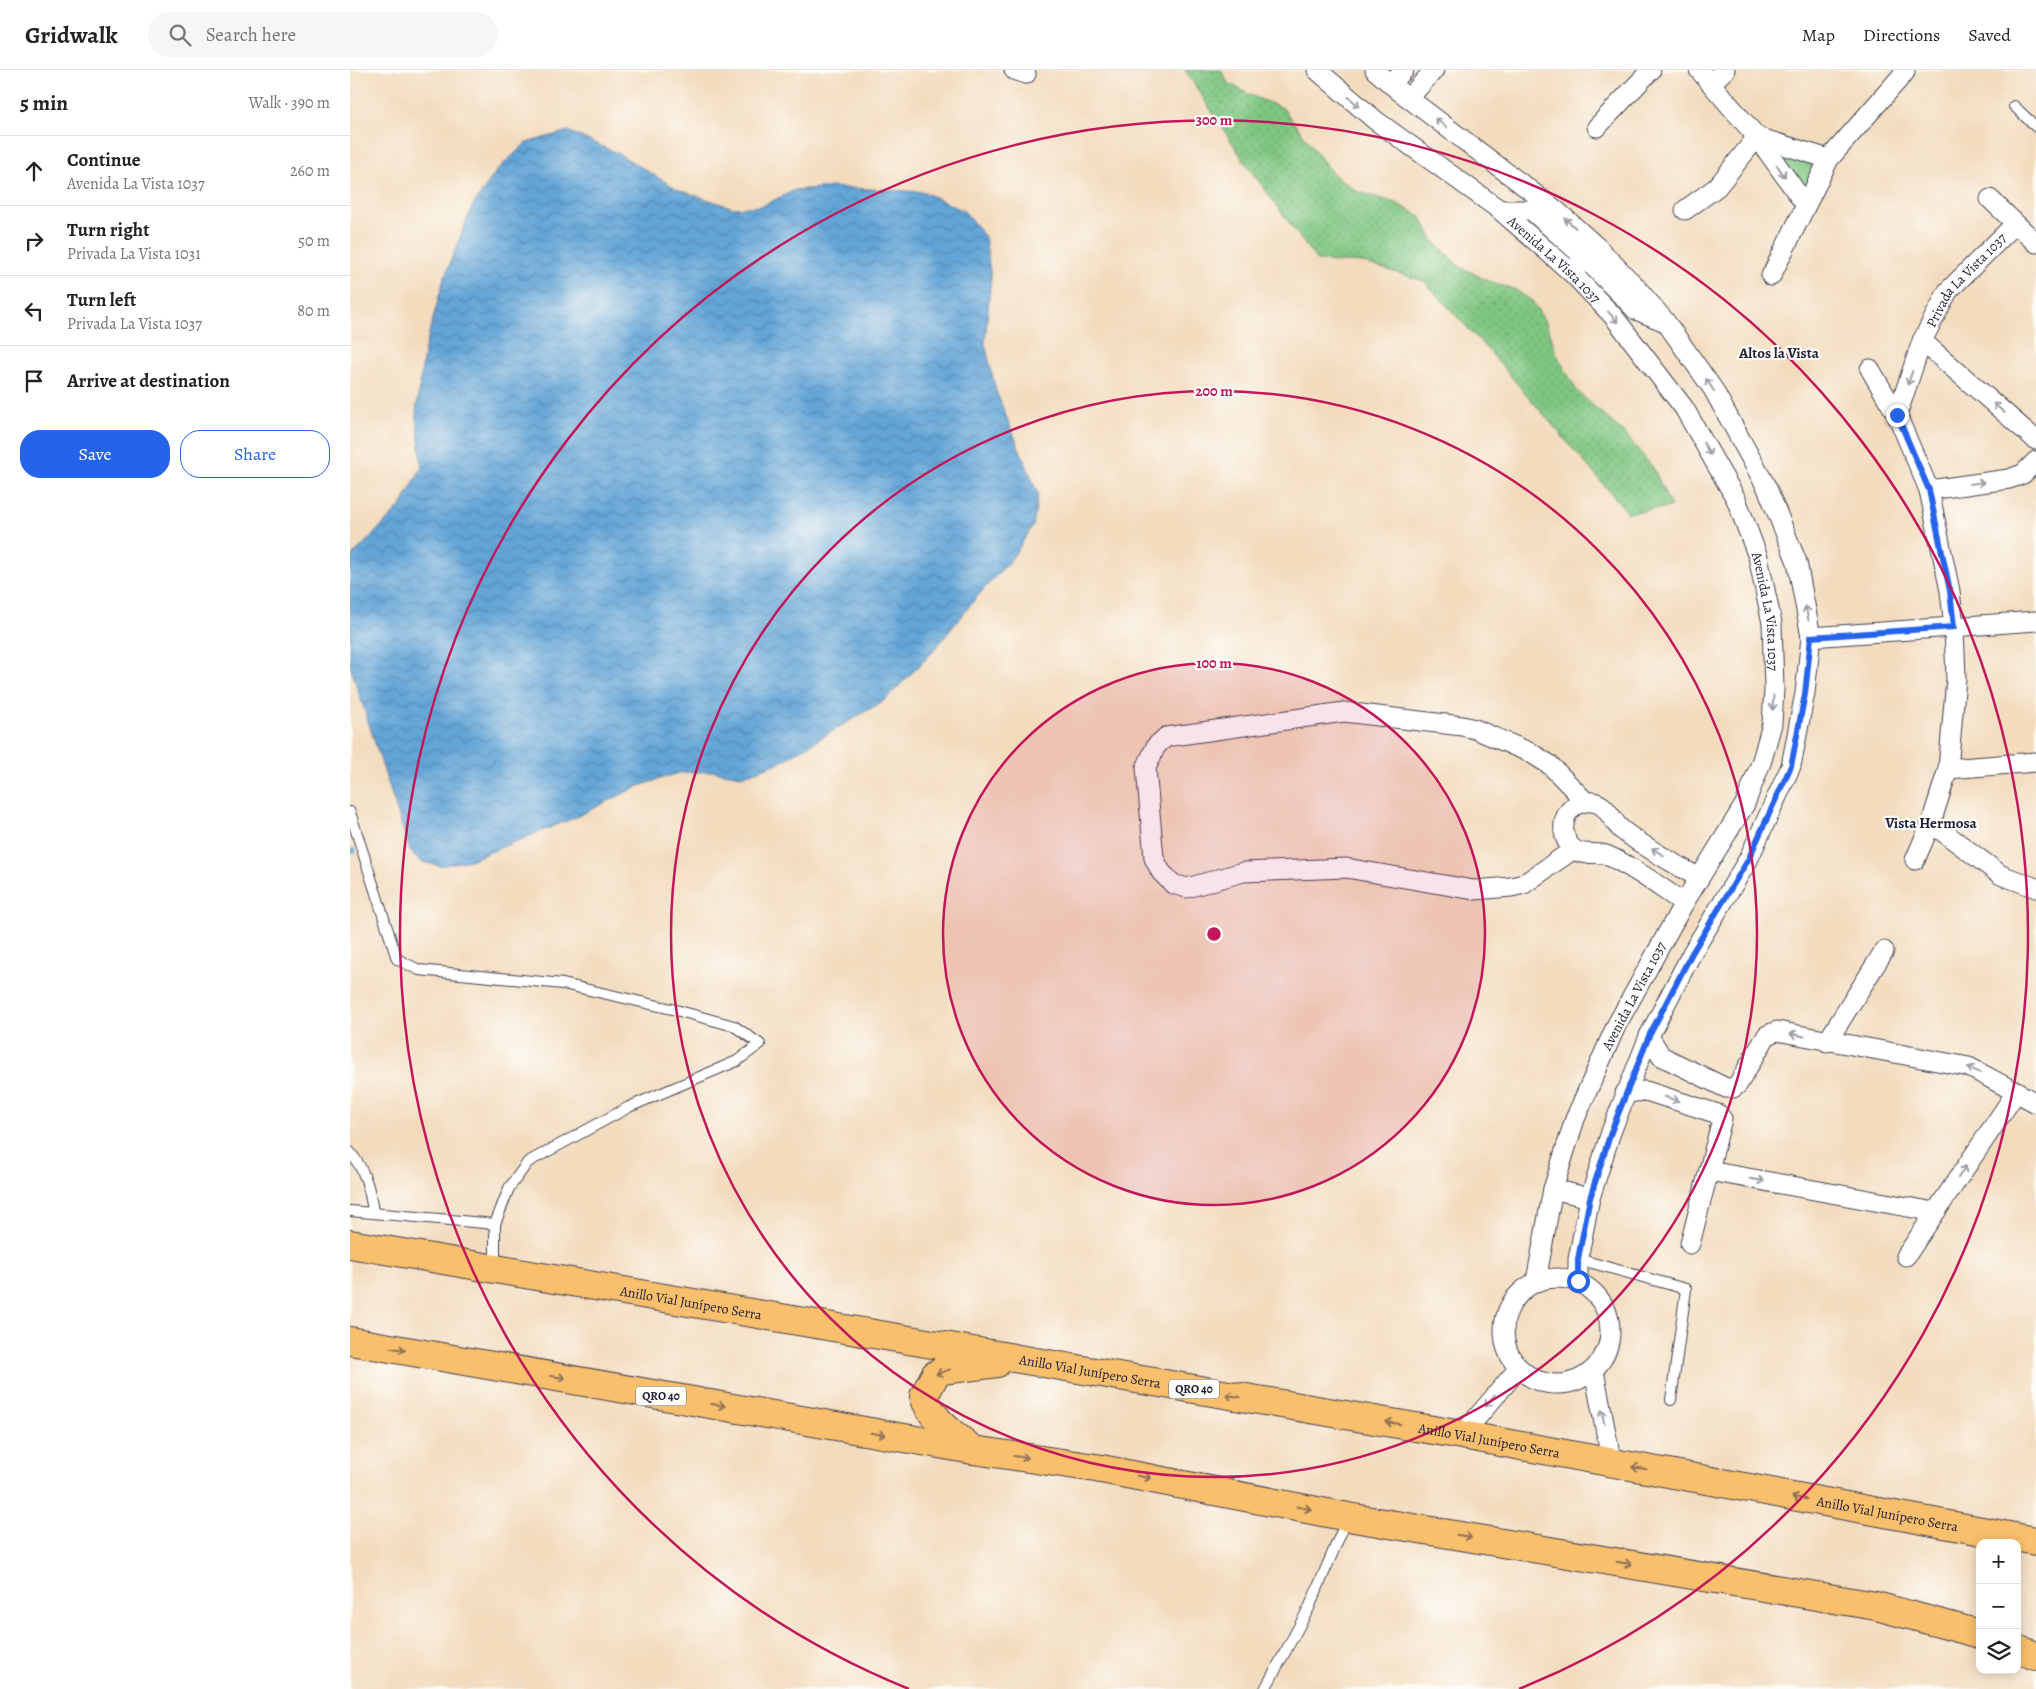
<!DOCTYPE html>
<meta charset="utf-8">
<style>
body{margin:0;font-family:Alegreya,serif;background:#f6f6f6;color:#222}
.controls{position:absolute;right:15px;bottom:15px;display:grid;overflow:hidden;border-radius:10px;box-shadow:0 2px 12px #0003}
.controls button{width:45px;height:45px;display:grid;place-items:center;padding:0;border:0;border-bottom:1px solid #e0e0e0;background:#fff;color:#222;font:25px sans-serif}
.stop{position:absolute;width:15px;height:15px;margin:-11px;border:4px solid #2563eb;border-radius:50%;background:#fff}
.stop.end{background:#2563eb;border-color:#fff;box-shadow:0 1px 5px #0008}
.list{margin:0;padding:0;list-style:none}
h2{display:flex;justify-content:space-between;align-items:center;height:65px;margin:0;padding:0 20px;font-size:21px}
h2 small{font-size:16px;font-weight:400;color:#767676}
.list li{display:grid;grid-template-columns:32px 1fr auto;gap:15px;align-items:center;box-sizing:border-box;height:70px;padding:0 20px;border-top:1px solid #e0e0e0}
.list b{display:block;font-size:19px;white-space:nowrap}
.list p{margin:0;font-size:16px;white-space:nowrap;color:#767676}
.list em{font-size:16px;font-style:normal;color:#767676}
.actions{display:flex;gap:10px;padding:15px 20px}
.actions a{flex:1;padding:11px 0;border:1px solid #2563eb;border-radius:20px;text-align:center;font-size:18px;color:#2563eb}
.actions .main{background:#2563eb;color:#fff}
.icon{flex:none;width:28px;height:28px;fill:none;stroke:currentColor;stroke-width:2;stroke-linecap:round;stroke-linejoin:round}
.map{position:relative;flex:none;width:1686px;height:1619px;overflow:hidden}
header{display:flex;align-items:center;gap:30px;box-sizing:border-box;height:70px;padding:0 25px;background:#fff;border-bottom:1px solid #e0e0e0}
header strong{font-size:24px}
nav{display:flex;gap:28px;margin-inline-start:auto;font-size:18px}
.search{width:350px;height:45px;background:#f6f6f6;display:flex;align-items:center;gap:12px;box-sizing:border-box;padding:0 18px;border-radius:28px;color:#767676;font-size:19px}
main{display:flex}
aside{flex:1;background:#fff}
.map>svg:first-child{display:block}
</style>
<header>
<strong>Gridwalk</strong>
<div class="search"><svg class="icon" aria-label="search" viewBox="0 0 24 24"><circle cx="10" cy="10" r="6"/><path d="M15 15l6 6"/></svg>Search here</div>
<nav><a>Map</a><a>Directions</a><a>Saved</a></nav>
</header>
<main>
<aside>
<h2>5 min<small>Walk · 390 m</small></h2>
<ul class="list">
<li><svg class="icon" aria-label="ahead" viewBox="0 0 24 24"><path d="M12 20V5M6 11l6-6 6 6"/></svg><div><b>Continue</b><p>Avenida La Vista 1037</p></div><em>260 m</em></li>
<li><svg class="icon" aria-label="right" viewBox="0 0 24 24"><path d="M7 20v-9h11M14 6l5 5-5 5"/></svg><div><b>Turn right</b><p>Privada La Vista 1031</p></div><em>50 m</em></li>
<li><svg class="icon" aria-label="left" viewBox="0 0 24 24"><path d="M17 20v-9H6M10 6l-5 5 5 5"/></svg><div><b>Turn left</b><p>Privada La Vista 1037</p></div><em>80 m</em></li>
<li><svg class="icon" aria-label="arrive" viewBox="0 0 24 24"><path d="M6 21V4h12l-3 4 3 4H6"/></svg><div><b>Arrive at destination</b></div></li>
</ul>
<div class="actions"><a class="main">Save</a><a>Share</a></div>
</aside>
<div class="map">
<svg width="1686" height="1619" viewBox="0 0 1686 1619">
<defs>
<pattern id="grass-tufts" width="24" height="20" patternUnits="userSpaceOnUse" patternTransform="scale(1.25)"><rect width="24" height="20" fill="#7fc681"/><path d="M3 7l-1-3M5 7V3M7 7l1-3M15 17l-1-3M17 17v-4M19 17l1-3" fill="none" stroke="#68a06b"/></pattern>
<pattern id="park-dots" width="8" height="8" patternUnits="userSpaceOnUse" patternTransform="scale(1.25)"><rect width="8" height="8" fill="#7fc681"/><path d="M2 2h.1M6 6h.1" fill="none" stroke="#68a06b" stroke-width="1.8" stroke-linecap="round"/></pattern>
<pattern id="water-waves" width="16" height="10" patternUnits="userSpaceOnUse" patternTransform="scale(1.25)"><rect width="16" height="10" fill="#63a5d7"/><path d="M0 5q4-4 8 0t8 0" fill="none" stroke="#5186b0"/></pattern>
</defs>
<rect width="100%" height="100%" fill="#fdfcf7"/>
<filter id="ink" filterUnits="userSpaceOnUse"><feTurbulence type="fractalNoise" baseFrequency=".02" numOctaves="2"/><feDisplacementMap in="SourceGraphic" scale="10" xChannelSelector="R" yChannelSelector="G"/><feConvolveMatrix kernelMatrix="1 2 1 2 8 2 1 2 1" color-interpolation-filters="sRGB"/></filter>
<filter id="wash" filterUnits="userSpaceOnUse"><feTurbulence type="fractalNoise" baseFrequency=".0096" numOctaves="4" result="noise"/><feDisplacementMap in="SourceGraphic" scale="20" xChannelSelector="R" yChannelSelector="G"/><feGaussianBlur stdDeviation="1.12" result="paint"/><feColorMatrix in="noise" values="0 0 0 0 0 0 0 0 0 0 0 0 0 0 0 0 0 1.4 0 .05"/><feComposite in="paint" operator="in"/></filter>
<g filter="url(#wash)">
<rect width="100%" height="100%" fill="#f3dcbe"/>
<!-- grass -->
<polygon fill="url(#grass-tufts)" stroke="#50745e" points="1407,67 1479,89 1455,134"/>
<!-- park -->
<polygon fill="url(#park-dots)" stroke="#50745e" points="835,0 871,0 878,13 907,28 933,38 982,103 1006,121 1046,133 1070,146 1084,171 1109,196 1138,211 1166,220 1182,231 1196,253 1207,285 1227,321 1276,365 1304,399 1321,437 1278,443 1140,282 1074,211 1014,193 967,191 894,91"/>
<!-- water -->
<polygon fill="url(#water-waves)" stroke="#426489" points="218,61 269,84 329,120 384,138 412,136 445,120 481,117 574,122 614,141 635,167 641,207 635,273 646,321 688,424 683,456 662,488 626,528 582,583 535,630 429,693 391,706 363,701 328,703 289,716 224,748 120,790 90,796 72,792 60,781 0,596 0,488 51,436 72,397 66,342 74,282 94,208 122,137 147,100 176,73"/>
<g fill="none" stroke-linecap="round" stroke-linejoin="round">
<!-- stream -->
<polyline stroke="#63a5d7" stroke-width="5.5" points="0,781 4,781"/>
</g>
</g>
<g filter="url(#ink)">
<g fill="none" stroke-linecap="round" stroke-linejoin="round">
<!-- service casing -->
<g stroke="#413e4f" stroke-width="12">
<g id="service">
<polyline points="1664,36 1686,57"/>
<polyline points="0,742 47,889 69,900 213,914 322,939 384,956 410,974 387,991 279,1037 178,1092 159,1118 145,1154 145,1197"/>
<path d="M0,1082C15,1100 20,1119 23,1142"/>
<polyline points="0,1141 145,1154"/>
<polyline points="1228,1189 1336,1219 1321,1330"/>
<polyline points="915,1619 959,1538 997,1449"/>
</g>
</g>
<!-- minor casing -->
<g stroke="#413e4f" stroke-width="21">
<g id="minor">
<polyline points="664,0 676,4"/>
<path id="s1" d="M967,0L1025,50L1150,140L1221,202L1264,247L1334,338L1386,429L1408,487L1422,553L1424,619L1422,654L1412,690L1395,734L1334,833L1266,956L1225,1049L1203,1119L1186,1211"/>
<polyline points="1025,0 1049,21 1206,140 1246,176 1285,216 1315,251 1363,319 1417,418 1447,492 1461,567 1455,623 1441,696 1398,790 1342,883 1299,966 1261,1062 1240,1128 1228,1189 1228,1211"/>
<polyline points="1349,0 1407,67 1455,134"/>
<polyline points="1361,13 1375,0"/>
<polyline points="1041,14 1054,0"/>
<polyline points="1059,28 1084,0"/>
<polyline points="1247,57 1301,0"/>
<polyline points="1407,67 1479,89"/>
<polyline points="1640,129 1686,173"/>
<polyline points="1150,140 1181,140 1235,188 1243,180"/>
<polyline points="1335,140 1367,117 1407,67"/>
<polyline points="1221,202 1235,188 1286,240 1313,251"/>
<polyline points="1421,206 1479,89 1555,2"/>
<polyline points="1572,271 1686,370"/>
<polyline points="1520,299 1547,345 1579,420 1600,521 1604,557 1606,609 1598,699 1581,753 1565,790"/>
<path id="s2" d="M1547,345L1572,271L1598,221L1664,155"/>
<polyline points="1579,420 1659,409 1673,404 1686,391"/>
<polyline points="1461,567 1686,551"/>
<polyline points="1598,699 1686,692"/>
<polyline points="1581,753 1651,805 1686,818"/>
<polyline points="1224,779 1174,814 1161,817 1124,820 996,798 893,802 837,818 823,814 811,802 804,788 796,698 806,676 816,667 994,642 1112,656 1125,659 1181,683 1200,695 1235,731"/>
<path d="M1334,833C1311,818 1281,795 1256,785C1246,781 1233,787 1223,779C1207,765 1212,735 1235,732C1257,729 1259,749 1272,760C1295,778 1324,793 1349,808"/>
<polyline points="1299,966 1311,986 1376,1018 1383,1018 1388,1014 1417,965 1427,961 1619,997 1686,1033"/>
<polyline points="1477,972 1534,881"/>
<polyline points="1275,1023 1296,1021 1368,1044 1372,1049 1340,1174"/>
<polyline points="1359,1101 1585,1142"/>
<polyline points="1203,1119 1240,1128"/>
<polyline points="1556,1186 1667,1021"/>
<circle cx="1207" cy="1261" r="53"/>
<polyline points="1244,1301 1262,1394"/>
<polyline points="1112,1365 1169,1298"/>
</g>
</g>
<!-- trunk casing -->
<g stroke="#413e4f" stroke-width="30">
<g id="trunk">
<path id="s3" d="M0,1174L1112,1365L1686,1471"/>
<polyline points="0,1271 623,1380 746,1398 998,1447 1526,1536 1630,1564"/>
<path d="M623,1380C605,1365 581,1350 574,1326L585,1305L593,1300L647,1293"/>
<polyline points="1667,1579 1686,1586"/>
</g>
</g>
<!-- service -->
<use href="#service" stroke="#fff" stroke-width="10"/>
<!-- minor -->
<use href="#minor" stroke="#fff" stroke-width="19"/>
<!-- trunk -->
<use href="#trunk" stroke="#f8bf6c" stroke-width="28"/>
</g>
<!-- one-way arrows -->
<defs><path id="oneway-shaft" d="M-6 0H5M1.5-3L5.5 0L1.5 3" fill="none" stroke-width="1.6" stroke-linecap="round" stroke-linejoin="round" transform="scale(1.25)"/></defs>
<g stroke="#9c9ca7">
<use href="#oneway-shaft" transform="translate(1004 32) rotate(41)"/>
<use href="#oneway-shaft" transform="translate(1091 53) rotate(-143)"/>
<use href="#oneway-shaft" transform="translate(1431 101) rotate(54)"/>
<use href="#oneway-shaft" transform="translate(1220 153) rotate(-138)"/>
<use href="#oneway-shaft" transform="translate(1263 247) rotate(48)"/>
<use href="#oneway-shaft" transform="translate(1560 308) rotate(109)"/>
<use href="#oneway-shaft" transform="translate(1360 315) rotate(-124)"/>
<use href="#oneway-shaft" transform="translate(1649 338) rotate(-139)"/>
<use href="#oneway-shaft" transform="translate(1357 379) rotate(60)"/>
<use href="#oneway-shaft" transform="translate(1627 413) rotate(-8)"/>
<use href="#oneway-shaft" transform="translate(1457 543) rotate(-101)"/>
<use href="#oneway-shaft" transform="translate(1423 633) rotate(94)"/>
<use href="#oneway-shaft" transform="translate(1308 782) rotate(-148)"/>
<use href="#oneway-shaft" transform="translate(1447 965) rotate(-168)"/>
<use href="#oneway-shaft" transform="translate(1624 1000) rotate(-156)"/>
<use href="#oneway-shaft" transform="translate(1322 1029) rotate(18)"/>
<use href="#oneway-shaft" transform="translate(1612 1102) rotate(-56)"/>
<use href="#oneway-shaft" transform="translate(1407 1110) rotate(10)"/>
<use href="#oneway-shaft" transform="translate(1140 1331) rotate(130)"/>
<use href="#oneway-shaft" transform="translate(1253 1347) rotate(-101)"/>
</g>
<g stroke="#8d7054">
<use href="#oneway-shaft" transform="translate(48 1279) rotate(10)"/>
<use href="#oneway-shaft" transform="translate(593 1302) rotate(160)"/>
<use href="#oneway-shaft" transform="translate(208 1307) rotate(10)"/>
<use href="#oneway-shaft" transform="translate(883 1326) rotate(-170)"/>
<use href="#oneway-shaft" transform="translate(368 1335) rotate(10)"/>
<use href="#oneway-shaft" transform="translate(1043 1353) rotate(-170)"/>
<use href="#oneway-shaft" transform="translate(528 1364) rotate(10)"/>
<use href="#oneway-shaft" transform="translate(671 1387) rotate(8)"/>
<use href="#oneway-shaft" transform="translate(1289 1398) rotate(-170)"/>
<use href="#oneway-shaft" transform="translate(794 1407) rotate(11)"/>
<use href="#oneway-shaft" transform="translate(1449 1428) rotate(-170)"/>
<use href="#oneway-shaft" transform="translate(954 1438) rotate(11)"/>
<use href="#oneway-shaft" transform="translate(1114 1466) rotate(10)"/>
<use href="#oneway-shaft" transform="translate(1274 1493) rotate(10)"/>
</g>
</g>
<g fill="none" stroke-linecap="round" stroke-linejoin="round" filter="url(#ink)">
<!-- route -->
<polyline stroke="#2563eb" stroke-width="6" points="1228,1211 1228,1189 1240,1128 1261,1062 1299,966 1342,883 1398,790 1441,696 1455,624 1461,567 1604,557 1600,521 1579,420 1547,345"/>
</g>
<!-- distance rings -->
<circle cx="864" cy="864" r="271" fill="#c2185b" fill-opacity=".12"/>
<g fill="none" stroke="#c2185b" stroke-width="2.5">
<circle cx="864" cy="864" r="271"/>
<circle cx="864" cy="864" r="543"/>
<path d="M559 1619A814 814 0 1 1 1169 1619"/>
</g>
<g text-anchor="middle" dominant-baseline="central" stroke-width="4.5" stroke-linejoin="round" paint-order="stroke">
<!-- shield labels -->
<g fill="#fdfcf7" stroke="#646373" stroke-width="1">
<rect x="819" y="1309.5" width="50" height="19" rx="4"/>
<rect x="286" y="1316.5" width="50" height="19" rx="4"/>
</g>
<g font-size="12" font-weight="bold" fill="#22223b">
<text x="844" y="1319">QRO 40</text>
<text x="311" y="1326">QRO 40</text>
</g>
<!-- street labels -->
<g font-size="14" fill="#22223b" stroke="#fdfcf7">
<text stroke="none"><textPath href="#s1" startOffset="304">Avenida La Vista 1037</textPath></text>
<text stroke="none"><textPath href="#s2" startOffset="154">Privada La Vista 1037</textPath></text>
<text stroke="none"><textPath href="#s1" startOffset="724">Avenida La Vista 1037</textPath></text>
<text transform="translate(1284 926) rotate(-62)">Avenida La Vista 1037</text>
<text stroke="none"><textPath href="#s3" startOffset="346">Anillo Vial Junípero Serra</textPath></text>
<text stroke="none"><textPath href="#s3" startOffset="751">Anillo Vial Junípero Serra</textPath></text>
<text stroke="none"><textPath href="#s3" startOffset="1156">Anillo Vial Junípero Serra</textPath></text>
<text stroke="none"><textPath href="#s3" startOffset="1561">Anillo Vial Junípero Serra</textPath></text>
</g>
<!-- neighbourhood labels -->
<g font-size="15" font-weight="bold" fill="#22223b" stroke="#fdfcf7">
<text x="1429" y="283">Altos la Vista</text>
<text x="1581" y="753">Vista Hermosa</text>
</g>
</g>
<circle cx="864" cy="864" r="8" fill="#c2185b" stroke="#fdfcf7" stroke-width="2.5"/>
<g font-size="15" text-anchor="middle" font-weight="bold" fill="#c2185b" stroke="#fdfcf7" stroke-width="4.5" stroke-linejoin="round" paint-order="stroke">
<text x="864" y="55">300 m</text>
<text x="864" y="326">200 m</text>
<text x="864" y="598">100 m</text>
</g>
</svg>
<div class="controls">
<button>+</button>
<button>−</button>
<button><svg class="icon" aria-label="layers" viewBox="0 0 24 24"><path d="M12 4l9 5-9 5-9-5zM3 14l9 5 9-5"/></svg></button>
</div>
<div class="stop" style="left:1228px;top:1211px"></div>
<div class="stop end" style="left:1547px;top:345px"></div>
</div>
</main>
